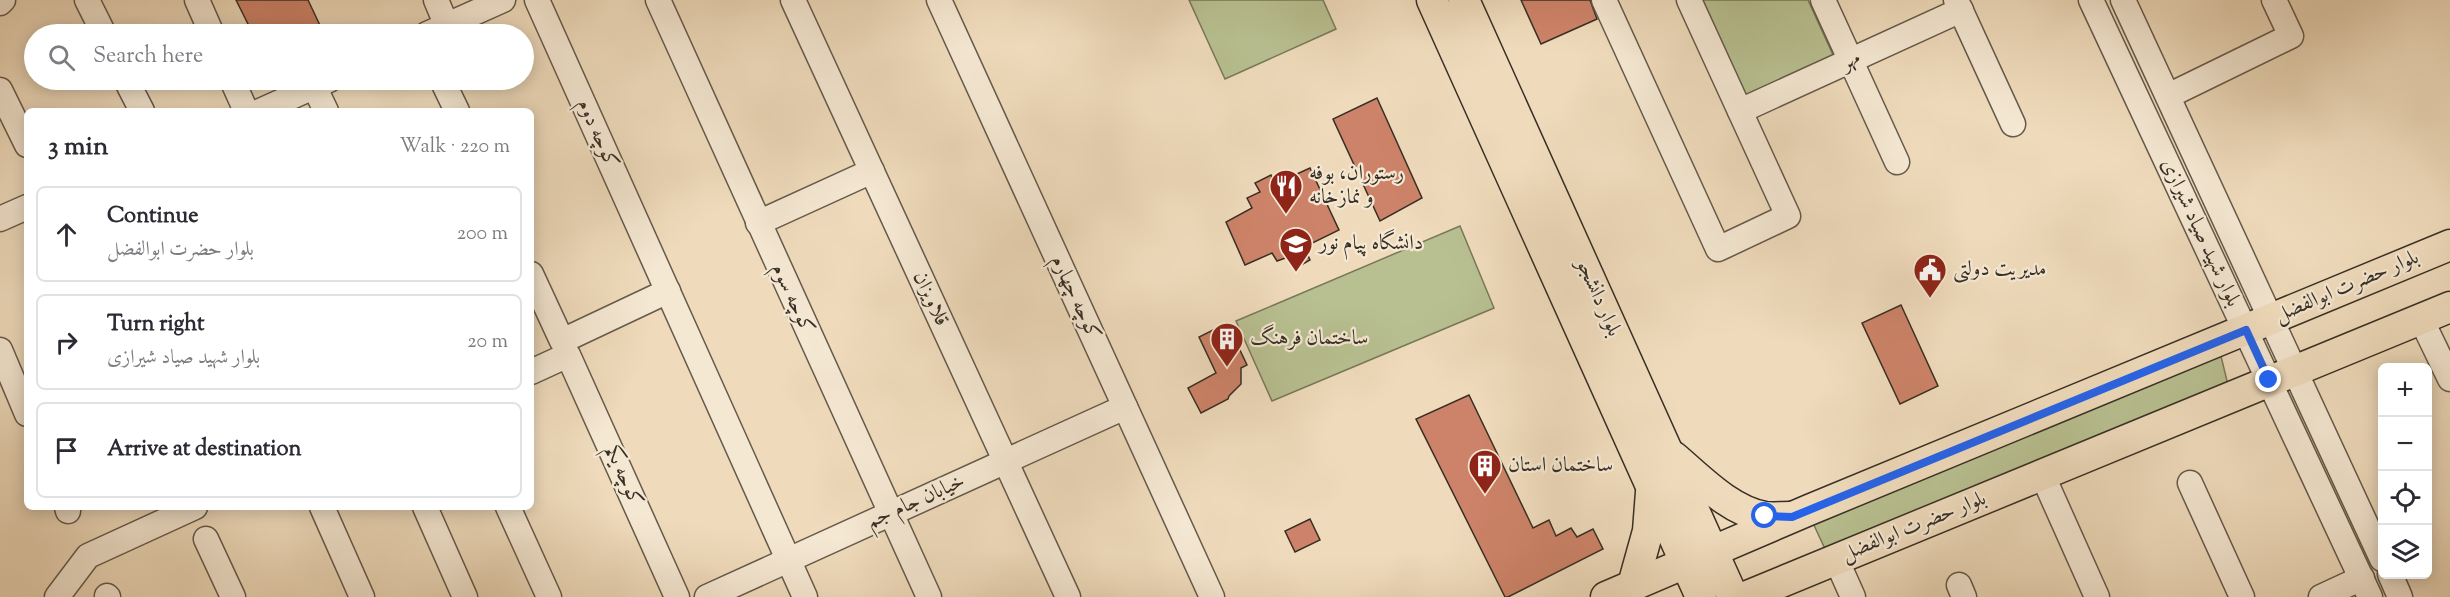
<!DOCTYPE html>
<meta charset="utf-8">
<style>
body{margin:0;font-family:"Sorts Mill Goudy",Amiri,serif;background:#f2f2f3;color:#2b2b33}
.controls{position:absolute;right:18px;bottom:18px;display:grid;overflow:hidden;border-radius:9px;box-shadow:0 3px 15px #0003}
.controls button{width:54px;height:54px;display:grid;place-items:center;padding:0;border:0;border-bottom:2px solid #e1e1e2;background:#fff;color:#2b2b33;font:30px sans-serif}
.stop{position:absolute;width:18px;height:18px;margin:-14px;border:4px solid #2563eb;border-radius:50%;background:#fff}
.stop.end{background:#2563eb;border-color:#fff;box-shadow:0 2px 6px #0008}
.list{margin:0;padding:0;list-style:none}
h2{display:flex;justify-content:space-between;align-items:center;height:78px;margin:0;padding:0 24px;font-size:26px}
h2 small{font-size:20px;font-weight:400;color:#7c7c81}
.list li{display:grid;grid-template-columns:39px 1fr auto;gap:18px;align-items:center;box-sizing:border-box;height:96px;margin:0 12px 12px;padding:0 12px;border:2px solid #e1e1e2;border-radius:9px}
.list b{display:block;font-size:22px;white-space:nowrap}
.list p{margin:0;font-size:20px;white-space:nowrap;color:#7c7c81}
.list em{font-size:20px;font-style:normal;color:#7c7c81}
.icon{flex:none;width:33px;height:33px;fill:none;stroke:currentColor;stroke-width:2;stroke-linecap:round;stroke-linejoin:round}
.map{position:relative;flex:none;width:2450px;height:597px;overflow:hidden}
.search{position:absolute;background:#fff;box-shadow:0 3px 15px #0003;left:24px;top:24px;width:510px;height:66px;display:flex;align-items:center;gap:15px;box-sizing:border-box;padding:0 21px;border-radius:33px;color:#7c7c81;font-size:22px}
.panel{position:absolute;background:#fff;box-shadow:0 3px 15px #0003;left:24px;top:108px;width:510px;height:402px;border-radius:9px}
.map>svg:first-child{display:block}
</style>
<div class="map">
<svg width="2450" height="597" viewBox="0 0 2450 597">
<rect width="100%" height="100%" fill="#efdbbc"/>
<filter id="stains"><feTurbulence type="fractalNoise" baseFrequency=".00333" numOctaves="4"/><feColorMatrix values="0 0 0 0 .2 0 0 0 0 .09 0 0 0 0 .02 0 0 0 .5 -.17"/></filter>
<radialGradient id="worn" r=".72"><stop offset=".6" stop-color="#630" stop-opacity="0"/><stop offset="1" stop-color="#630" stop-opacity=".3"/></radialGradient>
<!-- green -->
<g fill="#b8c091" stroke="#78785b" stroke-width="1.5">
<polygon points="1189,0 1323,0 1336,29 1225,79"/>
<polygon points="1700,0 1808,0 1834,57 1745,98"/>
<polygon points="1460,226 1494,308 1272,401 1236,321"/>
<polygon points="2220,352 2228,385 1826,551 1812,521"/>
</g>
<!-- building -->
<g fill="#cd8369" stroke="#372f25" stroke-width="1.5">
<polygon points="236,0 308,0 324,34 253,34"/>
<polygon points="1521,0 1590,0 1597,19 1541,44"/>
<polygon points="1377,98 1422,198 1380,221 1333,119"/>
<polygon points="1310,168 1339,230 1304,247 1310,260 1296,268 1291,256 1277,261 1272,253 1245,265 1226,222 1252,208 1247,198 1260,192 1255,183 1271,175 1275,184"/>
<polygon points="1901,305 1938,386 1900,404 1862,323"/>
<polygon points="1227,323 1247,365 1241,368 1241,384 1229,396 1228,399 1201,413 1188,388 1216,373 1199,337"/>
<polygon points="1469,395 1533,528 1549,520 1556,536 1571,528 1577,537 1593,529 1603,549 1508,597 1505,597 1416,419"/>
<polygon points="1310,519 1320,540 1295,552 1285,531"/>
</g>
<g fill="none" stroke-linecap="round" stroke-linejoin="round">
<!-- minor casing -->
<g stroke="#655a4b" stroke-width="27">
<g id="minor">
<polyline points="87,0 104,34"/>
<polyline points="197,0 212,34"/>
<polyline points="436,0 447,26"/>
<polyline points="537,0 805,597"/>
<polyline points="658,0 929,597"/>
<polyline points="793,0 1068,597"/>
<polyline points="939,0 1212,597"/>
<polyline points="1604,0 1718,249 1788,216 1689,0"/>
<polyline points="1823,0 1897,162"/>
<polyline points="1956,0 2013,124"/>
<polyline points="2091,0 2370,597"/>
<polyline points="2123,0 2382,559"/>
<polyline points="0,3 3,0"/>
<polyline points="427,34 503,0"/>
<polyline points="126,80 142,111"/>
<polyline points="232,80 246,111"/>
<polyline points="442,80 457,111"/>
<polyline points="314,86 326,111"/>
<polyline points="0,90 27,145"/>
<polyline points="2168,96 2291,36 2274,0"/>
<polyline points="260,111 329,80"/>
<polyline points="1740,111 1961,10"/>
<polyline points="0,219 27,207"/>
<polyline points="758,223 872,171"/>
<polyline points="531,274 562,341 668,291"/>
<polyline points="2421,319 2450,379"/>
<polyline points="0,350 27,414"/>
<polyline points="531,372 568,355 677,597"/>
<polyline points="2042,474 2097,597"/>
<polyline points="2190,483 2242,597"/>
<polyline points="67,507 68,511"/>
<polyline points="322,507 362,597"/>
<polyline points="425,507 465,597"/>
<polyline points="508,507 549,597"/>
<polyline points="206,539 233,597"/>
<polyline points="1836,559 1853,597"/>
<polyline points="2390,574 2400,597"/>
<polyline points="1959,585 1964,597"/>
<polyline points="107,596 108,597"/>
<polyline points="57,597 88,556 195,507"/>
<polyline points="707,597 1125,407"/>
<polyline points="2321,597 2362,578"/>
</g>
</g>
<!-- major casing -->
<g stroke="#372f25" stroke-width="33">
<g id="major">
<polyline points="1432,0 1701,597"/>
<polyline points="1464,0 1733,597"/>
<path d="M1674,457C1700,479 1730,511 1765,517C1773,518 1782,517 1790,517"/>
<polyline points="1633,585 1648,531 1651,492"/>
<polyline points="1606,597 1809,510 2450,245"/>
<polyline points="1745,597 2450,307"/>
</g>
</g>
<!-- minor -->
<use href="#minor" stroke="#f5e8d3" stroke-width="24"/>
<!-- major -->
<use href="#major" stroke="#efdbbc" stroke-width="30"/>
</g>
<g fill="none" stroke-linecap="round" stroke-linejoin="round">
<!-- route -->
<polyline stroke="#2563eb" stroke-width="8" points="1765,516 1792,517 2246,330 2269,380"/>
</g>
<!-- icons -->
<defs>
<g id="restaurant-pin" transform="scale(1.725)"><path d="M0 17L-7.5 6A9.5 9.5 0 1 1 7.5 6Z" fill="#8f2418" stroke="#f5e8d3"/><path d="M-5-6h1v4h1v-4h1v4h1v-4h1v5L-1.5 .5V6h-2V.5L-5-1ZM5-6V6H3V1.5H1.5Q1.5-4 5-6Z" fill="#fff"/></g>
<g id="university-pin" transform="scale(1.725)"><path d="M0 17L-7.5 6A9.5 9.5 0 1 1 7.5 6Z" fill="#8f2418" stroke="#f5e8d3"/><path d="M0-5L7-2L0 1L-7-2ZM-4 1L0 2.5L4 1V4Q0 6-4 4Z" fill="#fff"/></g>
<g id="civic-pin" transform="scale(1.725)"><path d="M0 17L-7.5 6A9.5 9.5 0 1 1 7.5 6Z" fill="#8f2418" stroke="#f5e8d3"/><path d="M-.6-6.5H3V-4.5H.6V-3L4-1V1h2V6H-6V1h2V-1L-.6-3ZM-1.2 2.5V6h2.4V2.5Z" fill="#fff"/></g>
<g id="building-pin" transform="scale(1.725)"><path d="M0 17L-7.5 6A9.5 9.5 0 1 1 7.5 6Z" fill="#8f2418" stroke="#f5e8d3"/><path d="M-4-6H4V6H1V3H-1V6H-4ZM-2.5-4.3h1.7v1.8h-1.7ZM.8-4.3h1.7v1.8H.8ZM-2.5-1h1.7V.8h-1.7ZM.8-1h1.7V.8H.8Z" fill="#fff"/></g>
</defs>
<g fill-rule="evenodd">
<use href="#restaurant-pin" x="1286" y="186"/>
<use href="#university-pin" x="1296" y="244"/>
<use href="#civic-pin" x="1930" y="270"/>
<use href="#building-pin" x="1227" y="339"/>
<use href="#building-pin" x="1485" y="466"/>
</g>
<g text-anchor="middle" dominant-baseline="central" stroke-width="4.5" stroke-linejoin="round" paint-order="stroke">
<!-- street labels -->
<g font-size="21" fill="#372f25" stroke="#f5e8d3">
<text transform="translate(1851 61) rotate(-25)">مهر</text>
<text transform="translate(597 134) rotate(66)">کوچه دوم</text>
<text transform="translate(2200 233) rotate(65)">بلوار شهید صیاد شیرازی</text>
<text transform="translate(2347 287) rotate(-23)">بلوار حضرت ابوالفضل</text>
<text transform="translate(1075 298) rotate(65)">کوچه چهارم</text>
<text transform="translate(1598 298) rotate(66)">بلوار دانشجو</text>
<text transform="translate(792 299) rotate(65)">کوچه سوم</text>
<text transform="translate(930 299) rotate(65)">قلاویزان</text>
<text transform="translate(623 476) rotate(66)">کوچه یکم</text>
<text transform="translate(916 502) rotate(-24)">خیابان جام جم</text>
<text transform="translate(1914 527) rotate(-22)">بلوار حضرت ابوالفضل</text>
</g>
<!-- poi labels -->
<g font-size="21" fill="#372f25" stroke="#f5e8d3" text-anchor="start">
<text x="1309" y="174">رستوران، بوفه<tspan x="1309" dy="24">و نمازخانه</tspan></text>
<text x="1319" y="244">دانشگاه پیام نور</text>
<text x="1953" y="270">مدیریت دولتی</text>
<text x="1250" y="339">ساختمان فرهنگ</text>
<text x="1508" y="466">ساختمان استان</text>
</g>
</g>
<rect width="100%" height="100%" filter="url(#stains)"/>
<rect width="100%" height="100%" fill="url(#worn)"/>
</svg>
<div class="controls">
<button>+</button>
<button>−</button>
<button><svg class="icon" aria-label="locate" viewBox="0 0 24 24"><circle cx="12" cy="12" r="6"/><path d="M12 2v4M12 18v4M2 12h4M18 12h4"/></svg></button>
<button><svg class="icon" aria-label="layers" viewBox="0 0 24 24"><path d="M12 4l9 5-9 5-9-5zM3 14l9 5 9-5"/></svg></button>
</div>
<div class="stop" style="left:1765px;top:516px"></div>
<div class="stop end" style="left:2269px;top:380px"></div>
<div class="search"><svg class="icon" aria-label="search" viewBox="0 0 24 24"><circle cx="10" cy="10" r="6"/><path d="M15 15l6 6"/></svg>Search here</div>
<section class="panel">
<h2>3 min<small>Walk · 220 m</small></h2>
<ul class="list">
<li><svg class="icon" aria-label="ahead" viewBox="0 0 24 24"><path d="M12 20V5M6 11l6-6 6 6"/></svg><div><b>Continue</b><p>بلوار حضرت ابوالفضل</p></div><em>200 m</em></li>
<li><svg class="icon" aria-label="right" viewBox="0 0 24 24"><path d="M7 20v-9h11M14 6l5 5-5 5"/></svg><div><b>Turn right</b><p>بلوار شهید صیاد شیرازی</p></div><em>20 m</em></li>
<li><svg class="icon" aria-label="arrive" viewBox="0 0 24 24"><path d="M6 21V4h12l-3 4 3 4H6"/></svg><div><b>Arrive at destination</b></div></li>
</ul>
</section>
</div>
